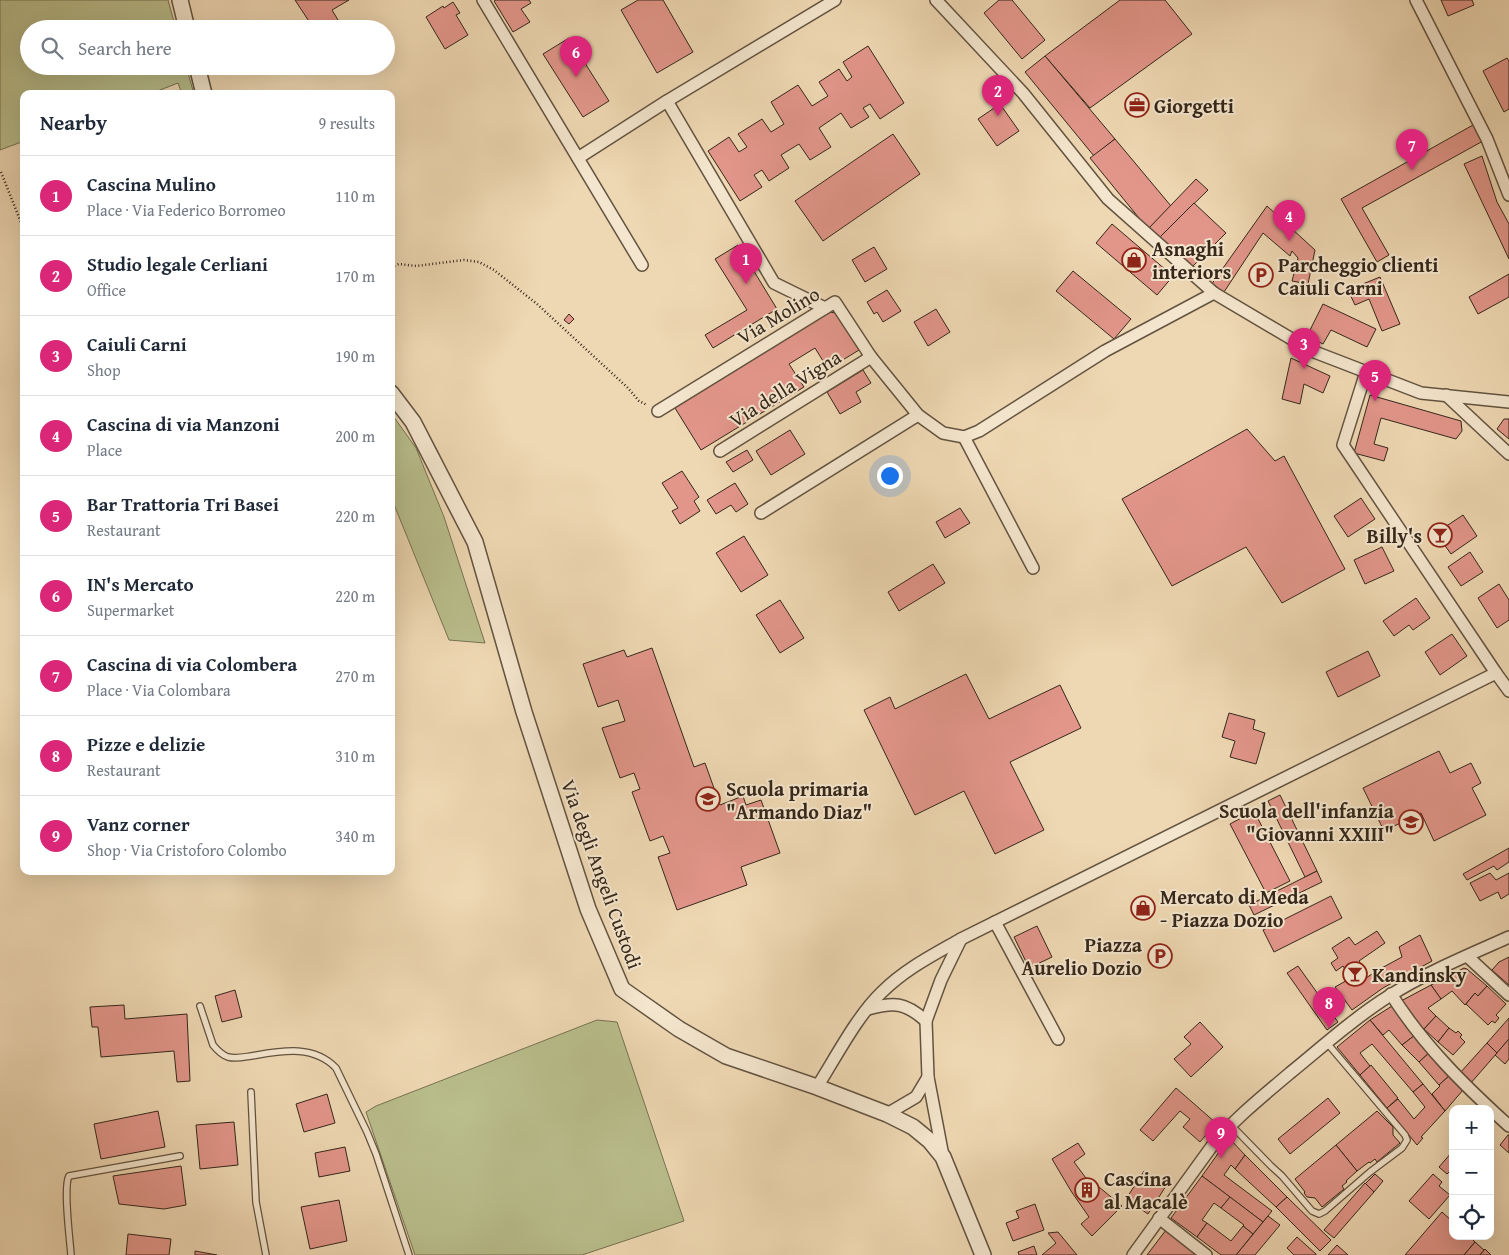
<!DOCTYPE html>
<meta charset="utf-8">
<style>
body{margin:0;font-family:"Gentium Book Plus",serif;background:#f6f6f7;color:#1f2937}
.controls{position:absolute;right:15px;bottom:15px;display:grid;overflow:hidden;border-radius:10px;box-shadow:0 5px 20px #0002}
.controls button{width:45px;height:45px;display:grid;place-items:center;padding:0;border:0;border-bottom:1px solid #e0e1e3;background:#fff;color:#1f2937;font:25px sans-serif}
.you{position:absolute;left:889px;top:475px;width:18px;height:18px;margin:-12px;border:4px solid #fff;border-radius:50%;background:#1a73e8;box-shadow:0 0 0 8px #1a73e833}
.badge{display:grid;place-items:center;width:32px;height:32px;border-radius:50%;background:#db2777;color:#fff;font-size:16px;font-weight:700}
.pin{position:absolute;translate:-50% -41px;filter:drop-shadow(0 1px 2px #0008)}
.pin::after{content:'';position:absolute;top:26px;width:18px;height:15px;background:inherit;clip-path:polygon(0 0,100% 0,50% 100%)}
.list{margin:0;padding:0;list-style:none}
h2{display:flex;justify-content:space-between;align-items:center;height:65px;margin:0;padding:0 20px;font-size:21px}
h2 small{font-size:16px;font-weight:400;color:#747a83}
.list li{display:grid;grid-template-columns:32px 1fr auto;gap:15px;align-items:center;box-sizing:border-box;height:80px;padding:0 20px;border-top:1px solid #e0e1e3}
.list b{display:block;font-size:19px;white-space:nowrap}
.list p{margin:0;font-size:16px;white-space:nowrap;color:#747a83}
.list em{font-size:16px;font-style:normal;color:#747a83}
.icon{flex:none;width:28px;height:28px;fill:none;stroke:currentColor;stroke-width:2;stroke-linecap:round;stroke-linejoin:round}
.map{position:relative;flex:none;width:1509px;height:1255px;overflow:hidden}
.search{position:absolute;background:#fff;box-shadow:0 5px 20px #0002;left:20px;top:20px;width:375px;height:55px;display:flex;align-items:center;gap:12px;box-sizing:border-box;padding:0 18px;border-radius:28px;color:#747a83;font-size:19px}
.panel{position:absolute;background:#fff;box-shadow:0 5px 20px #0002;left:20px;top:90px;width:375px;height:785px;border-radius:10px}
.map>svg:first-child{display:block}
</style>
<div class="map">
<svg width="1509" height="1255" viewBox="0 0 1509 1255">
<rect width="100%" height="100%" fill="#eed8b3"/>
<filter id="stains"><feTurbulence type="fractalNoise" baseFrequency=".004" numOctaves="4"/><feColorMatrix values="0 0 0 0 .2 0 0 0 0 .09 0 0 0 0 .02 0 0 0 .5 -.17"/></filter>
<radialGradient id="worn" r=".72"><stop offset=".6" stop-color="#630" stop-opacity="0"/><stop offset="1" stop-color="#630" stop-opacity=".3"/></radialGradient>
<!-- green -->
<g fill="#b9be8c" stroke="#777253">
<polygon points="0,0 168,0 176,29 29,29 29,66 186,66 194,94 182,94 178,83 150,94 24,94 24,141 0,150"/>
<polygon points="391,413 416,448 444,517 485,643 449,640 391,497"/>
<polygon points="597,1020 617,1022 684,1221 582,1255 415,1255 366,1112 376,1106"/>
</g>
<!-- building -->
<g fill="#e2968a" stroke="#35271a">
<polygon points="295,0 349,0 332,10 341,25 336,29 314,29"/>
<polygon points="496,0 529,0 531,3 521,9 530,22 513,32 494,1"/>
<polygon points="638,0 663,0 693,52 657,73 621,10"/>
<polygon points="999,0 1012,0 1045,40 1022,59 984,13"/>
<polygon points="1120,0 1165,0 1192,34 1090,108 1045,56"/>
<polygon points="1441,0 1472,0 1474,5 1448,16"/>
<polygon points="453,2 460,13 456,15 468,35 445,49 426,17 443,6 444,8"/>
<polygon points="569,38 609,101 583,117 543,54"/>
<polygon points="868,46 904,103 880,119 870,104 863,108 869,117 851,128 841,113 819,128 831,147 810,160 799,144 781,155 789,168 769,181 762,170 754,175 762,187 740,201 708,151 729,137 739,152 747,147 738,134 762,119 771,132 784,124 771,102 798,85 812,106 828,96 819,82 839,69 847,81 852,77 843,62"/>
<polygon points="1045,56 1115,139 1094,156 1025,72"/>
<polygon points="1507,58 1509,61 1509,109 1504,112 1483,71"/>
<polygon points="1000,104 1019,131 997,146 978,119"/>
<polygon points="1473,125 1483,141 1362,208 1389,255 1377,262 1341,199"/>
<polygon points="893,134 920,174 823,241 795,201"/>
<polygon points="1115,139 1171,206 1148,229 1090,158"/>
<polygon points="1482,156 1497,202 1509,224 1509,259 1464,164"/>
<polygon points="1196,179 1208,190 1159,238 1148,229"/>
<polygon points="1194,203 1226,233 1191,268 1159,238"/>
<polygon points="1267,206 1315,250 1308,284 1292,281 1298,258 1292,251 1290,256 1263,233 1224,292 1211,285"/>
<polygon points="1112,224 1173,276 1157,295 1096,243"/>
<polygon points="738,245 777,309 713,348 705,335 747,310 715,259"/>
<polygon points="874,247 887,269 865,282 852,260"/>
<polygon points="1073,271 1131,319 1114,339 1056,291"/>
<polygon points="1509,274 1509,297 1478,314 1469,297"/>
<polygon points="1380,277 1400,324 1382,331 1369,299 1355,305 1348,290"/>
<polygon points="887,290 901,311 883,322 877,312 874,314 867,302"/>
<polygon points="1323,304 1376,329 1367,347 1331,330 1323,344 1307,336"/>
<polygon points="936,309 950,332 928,346 914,322"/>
<polygon points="829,312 836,313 859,350 828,369 815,348 789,364 804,387 701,450 675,408"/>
<polygon points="569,314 574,319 569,324 564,320"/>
<polygon points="1291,358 1330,376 1323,393 1304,384 1300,404 1282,399"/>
<polygon points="863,370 871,383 856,392 861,402 840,414 827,392"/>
<polygon points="1370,395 1461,421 1462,431 1456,439 1381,418 1374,444 1388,448 1384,461 1354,453"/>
<polygon points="1504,419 1509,419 1509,439 1497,429"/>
<polygon points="1247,429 1275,461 1284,456 1345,569 1282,603 1246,547 1172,586 1122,499"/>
<polygon points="790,430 805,454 771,475 756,451"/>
<polygon points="747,450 753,460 733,472 726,462"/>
<polygon points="682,471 699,497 694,501 700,511 680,524 672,511 678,508 662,483"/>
<polygon points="735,483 748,504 736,512 731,505 716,514 707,500"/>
<polygon points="1361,498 1375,519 1348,537 1334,516"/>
<polygon points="960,508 970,523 945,538 936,522"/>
<polygon points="1463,515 1477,536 1451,554 1436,533"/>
<polygon points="744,536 768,575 741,592 716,553"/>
<polygon points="1382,547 1394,571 1365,584 1354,560"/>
<polygon points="1470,552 1483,572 1461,586 1448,567"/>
<polygon points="933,564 945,583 899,611 888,592"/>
<polygon points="1499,584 1509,600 1509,620 1497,628 1478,598"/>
<polygon points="1416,598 1430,618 1413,630 1409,625 1394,636 1383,621"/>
<polygon points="780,600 804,638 780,653 756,615"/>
<polygon points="1452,634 1467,656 1440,675 1425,652"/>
<polygon points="652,648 694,767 705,763 720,805 743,796 746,805 761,800 780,853 741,867 747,885 677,910 658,857 670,853 663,836 650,841 632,792 640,789 634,773 620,778 602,728 625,721 618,700 598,707 583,664 624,650 627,657"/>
<polygon points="1368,651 1380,676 1338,697 1326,672"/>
<polygon points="966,674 989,719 1060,685 1081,728 1010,762 1044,830 995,854 964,791 915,815 864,710 890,697 895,709"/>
<polygon points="1229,713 1255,720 1253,729 1265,733 1256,764 1230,757 1235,741 1222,737"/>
<polygon points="1439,751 1450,773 1471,763 1481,783 1472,788 1486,815 1434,841 1421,813 1384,831 1363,788"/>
<polygon points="1280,795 1317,871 1305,877 1268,801"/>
<polygon points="1254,811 1290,881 1266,893 1230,824"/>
<polygon points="1509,848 1509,862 1497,870 1494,866 1467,880 1463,874"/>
<polygon points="1317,871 1322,882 1254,915 1249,905"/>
<polygon points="1490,873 1496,880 1509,873 1509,894 1501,899 1498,892 1480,901 1470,883"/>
<polygon points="1331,896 1342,918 1274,952 1263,930"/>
<polygon points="1037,926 1052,957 1029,968 1014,937"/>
<polygon points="1377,931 1385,943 1359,961 1367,973 1359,978 1357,974 1351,978 1343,966 1336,971 1331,963 1338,958 1332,948 1349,937 1355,945"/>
<polygon points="1420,935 1432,961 1383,988 1352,1010 1335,987 1351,978 1357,984 1378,970 1402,957 1399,947"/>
<polygon points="1509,957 1509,985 1492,970 1499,962"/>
<polygon points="1298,966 1338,1022 1327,1030 1287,973"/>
<polygon points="1464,968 1467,969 1487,986 1478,996 1475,993 1465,1005 1452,991 1441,999 1431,985"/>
<polygon points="1431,985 1441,999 1428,1008 1436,1016 1424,1029 1411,1017 1401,1001"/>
<polygon points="1487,986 1506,1004 1496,1015 1499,1018 1495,1023 1492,1021 1488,1025 1466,1004 1475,993 1478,996"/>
<polygon points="235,990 242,1017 222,1022 215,996"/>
<polygon points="124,1005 125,1019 187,1014 190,1081 177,1082 174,1051 101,1057 98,1027 92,1027 90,1007"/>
<polygon points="1392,1006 1415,1035 1402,1045 1389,1030 1383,1035 1370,1020"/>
<polygon points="1436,1016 1449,1028 1438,1042 1424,1029"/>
<polygon points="1509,1018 1509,1039 1497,1053 1487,1043"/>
<polygon points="1370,1020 1423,1084 1413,1092 1372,1044 1360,1053 1370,1066 1360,1075 1337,1047"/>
<polygon points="1200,1022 1223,1047 1191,1077 1174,1059 1191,1044 1184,1037"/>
<polygon points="1449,1028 1456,1033 1458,1031 1462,1035 1460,1037 1465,1042 1453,1055 1438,1042"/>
<polygon points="1415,1035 1430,1052 1419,1062 1402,1045"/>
<polygon points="1509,1039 1509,1059 1505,1064 1495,1055"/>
<polygon points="1487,1043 1497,1053 1470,1084 1460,1073"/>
<polygon points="1430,1052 1450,1075 1439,1085 1419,1062"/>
<polygon points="1371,1065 1398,1098 1387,1108 1360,1075"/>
<polygon points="1450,1075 1463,1090 1445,1111 1432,1094 1440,1086 1439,1085"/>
<polygon points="1423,1084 1445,1111 1421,1137 1423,1138 1417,1145 1387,1108 1398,1099 1414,1119 1425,1107 1413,1092"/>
<polygon points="1176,1088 1216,1123 1200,1142 1183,1127 1190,1119 1180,1111 1153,1141 1140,1130"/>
<polygon points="327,1094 335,1123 304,1132 296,1104"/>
<polygon points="1328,1098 1340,1113 1290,1154 1278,1139"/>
<polygon points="158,1111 165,1147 101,1159 94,1124"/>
<polygon points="1377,1111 1393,1127 1393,1135 1400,1143 1377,1162 1375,1159 1370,1163 1369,1162 1357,1171 1336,1145"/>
<polygon points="234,1122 238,1165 200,1169 196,1125"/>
<polygon points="1508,1135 1509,1135 1509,1153 1500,1145"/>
<polygon points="1229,1138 1245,1155 1235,1169 1231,1165 1224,1175 1272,1211 1263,1222 1202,1176"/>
<polygon points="1078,1143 1085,1154 1074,1162 1094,1189 1099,1187 1122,1206 1092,1236 1081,1224 1089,1217 1071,1191 1052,1159"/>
<polygon points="1336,1145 1357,1171 1346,1181 1347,1182 1342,1186 1344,1189 1322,1207 1315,1198 1307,1197 1304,1193 1305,1192 1295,1179"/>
<polygon points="345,1147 350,1171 319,1177 315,1153"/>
<polygon points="1452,1152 1453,1168 1447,1174 1439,1167"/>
<polygon points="1245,1155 1287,1197 1276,1207 1235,1169"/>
<polygon points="181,1166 186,1205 164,1209 119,1204 113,1176"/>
<polygon points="1144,1171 1166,1186 1148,1214 1126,1199"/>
<polygon points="1375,1174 1383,1181 1374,1192 1365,1184"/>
<polygon points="1433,1174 1442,1182 1439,1186 1450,1195 1429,1219 1409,1201"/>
<polygon points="1202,1176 1230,1197 1221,1208 1214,1203 1202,1220 1207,1223 1197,1237 1171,1218"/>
<polygon points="1365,1183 1374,1192 1334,1238 1324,1230"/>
<polygon points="1230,1197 1263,1222 1253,1234 1243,1226 1244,1225 1221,1208"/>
<polygon points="1287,1197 1331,1240 1320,1251 1276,1207"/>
<polygon points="339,1200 347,1241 310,1249 301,1207"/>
<polygon points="1035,1204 1044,1230 1013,1241 1006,1223 1019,1218 1016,1211"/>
<polygon points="1442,1212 1453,1222 1453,1236 1469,1236 1475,1242 1464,1255 1405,1255"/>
<polygon points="1268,1216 1280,1225 1255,1255 1236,1255"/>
<polygon points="1207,1223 1231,1241 1243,1226 1253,1234 1236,1255 1221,1255 1197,1237"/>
<polygon points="1166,1230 1199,1255 1147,1255"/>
<polygon points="1058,1232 1077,1255 1042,1255 1056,1243 1048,1233"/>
<polygon points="128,1234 171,1239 169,1255 126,1255"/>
<polygon points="1297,1237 1316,1254 1316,1255 1294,1255 1287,1248"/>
<polygon points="1475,1242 1484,1250 1480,1255 1464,1255"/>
<polygon points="1337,1245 1348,1255 1328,1255"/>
<polygon points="1034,1246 1037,1255 1019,1255 1018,1252"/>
<polygon points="1485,1249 1491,1255 1480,1255"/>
<polygon points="195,1251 217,1255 195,1255"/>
</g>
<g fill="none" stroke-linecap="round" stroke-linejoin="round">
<!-- service casing -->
<g stroke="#635340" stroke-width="8">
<g id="service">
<path d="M200,1006L213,1045C217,1050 222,1055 228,1057C236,1059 244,1057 251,1056C281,1051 313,1044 336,1068L367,1132L376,1154L409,1255"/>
<polyline points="251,1092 256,1202 266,1255"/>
<polyline points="1231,1125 1271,1166 1282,1176 1312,1211 1319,1214 1325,1211 1370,1172 1402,1148 1407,1140 1405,1135 1327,1043"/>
<path d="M71,1255C70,1240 63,1187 69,1176L180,1156"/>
</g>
</g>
<!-- minor casing -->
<g stroke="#635340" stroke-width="14">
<g id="minor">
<polyline points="483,0 642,265"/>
<polyline points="936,0 1023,93 1108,199 1214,293 1312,351 1421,393 1509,402"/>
<polyline points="1416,0 1487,139 1509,195"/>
<polyline points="667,101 774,283 825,308"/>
<polyline points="578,158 667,101 835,0"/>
<polyline points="1366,372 1343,445 1496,673 1509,691"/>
<polyline points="1446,395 1509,454"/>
<polyline points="658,411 835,302 871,357 918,415 943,433 964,437 979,431 1105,351 1214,293"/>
<polyline points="964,437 1033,568"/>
<polyline points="720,451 871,357"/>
<polyline points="761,513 918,415"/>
<polyline points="995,922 1058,1039"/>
<polyline points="1467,956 1509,995"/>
<path d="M1391,994C1423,1045 1465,1086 1509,1126"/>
<path d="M868,1009C894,1002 905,1002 926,1021"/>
<path d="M817,1087C836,1057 857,1016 882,992C905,969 933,955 961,939L1496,673"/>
<polyline points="887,1114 916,1097 928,1077"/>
<polyline points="943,1156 928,1077 926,1021 941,980 961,939"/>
<polyline points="1159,1218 1206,1255"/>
<path d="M1133,1255L1212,1146C1235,1118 1263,1096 1290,1073C1322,1047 1354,1018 1389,996C1427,972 1469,955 1509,937"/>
</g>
</g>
<!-- tertiary casing -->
<g stroke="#635340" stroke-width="18">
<g id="tertiary">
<polyline points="180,0 187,29"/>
<polyline points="197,66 204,94"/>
<polyline points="391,393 413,422 475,542 524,712 588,909 622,989 679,1029 726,1056 817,1087 887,1114 913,1127 930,1141 943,1157 983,1255"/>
</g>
</g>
<!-- path -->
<g stroke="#35271a" stroke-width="2.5" stroke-dasharray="1 2.5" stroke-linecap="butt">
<polyline points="1,172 24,230"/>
<polyline points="391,267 399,264 416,266 464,260 479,262 494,270 537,304 628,388 639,401 647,405"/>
</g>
<!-- service -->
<use href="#service" stroke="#f4e6ce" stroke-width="5.5"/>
<!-- minor -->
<use href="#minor" stroke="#f4e6ce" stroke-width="11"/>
<!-- tertiary -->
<use href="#tertiary" stroke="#f4e6ce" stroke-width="15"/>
</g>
<!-- icons -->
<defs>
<g id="office-ring" transform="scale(1.25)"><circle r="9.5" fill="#f4e6ce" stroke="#8f2418" stroke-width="1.5"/><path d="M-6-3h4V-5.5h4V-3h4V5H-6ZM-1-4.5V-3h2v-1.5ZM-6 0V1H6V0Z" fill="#8f2418"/></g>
<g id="shop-ring" transform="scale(1.25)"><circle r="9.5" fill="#f4e6ce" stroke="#8f2418" stroke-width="1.5"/><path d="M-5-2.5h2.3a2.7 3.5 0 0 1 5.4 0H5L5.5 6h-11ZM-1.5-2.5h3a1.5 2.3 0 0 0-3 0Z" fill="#8f2418"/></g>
<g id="parking-ring" transform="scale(1.25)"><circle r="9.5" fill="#f4e6ce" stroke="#8f2418" stroke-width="1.5"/><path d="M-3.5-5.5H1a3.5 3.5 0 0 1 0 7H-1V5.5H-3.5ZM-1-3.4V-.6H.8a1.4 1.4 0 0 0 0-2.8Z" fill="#8f2418"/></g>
<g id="bar-ring" transform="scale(1.25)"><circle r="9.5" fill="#f4e6ce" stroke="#8f2418" stroke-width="1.5"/><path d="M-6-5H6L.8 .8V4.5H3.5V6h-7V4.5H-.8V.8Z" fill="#8f2418"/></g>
<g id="school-ring" transform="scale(1.25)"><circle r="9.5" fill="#f4e6ce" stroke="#8f2418" stroke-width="1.5"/><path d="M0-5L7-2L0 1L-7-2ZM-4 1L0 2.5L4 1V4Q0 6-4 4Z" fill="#8f2418"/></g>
<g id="building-ring" transform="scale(1.25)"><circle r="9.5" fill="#f4e6ce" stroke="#8f2418" stroke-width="1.5"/><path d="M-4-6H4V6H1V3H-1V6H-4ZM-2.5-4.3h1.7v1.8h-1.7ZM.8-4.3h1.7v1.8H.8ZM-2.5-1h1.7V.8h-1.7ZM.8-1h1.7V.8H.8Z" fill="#8f2418"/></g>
</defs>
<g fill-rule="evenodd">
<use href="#office-ring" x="1137" y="105"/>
<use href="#shop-ring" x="1134" y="260"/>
<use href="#parking-ring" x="1261" y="275"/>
<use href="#bar-ring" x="1440" y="535"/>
<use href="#school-ring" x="708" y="799"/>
<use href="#school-ring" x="1411" y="822"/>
<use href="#shop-ring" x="1143" y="908"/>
<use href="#parking-ring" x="1160" y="956"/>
<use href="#bar-ring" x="1355" y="974"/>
<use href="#building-ring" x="1087" y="1190"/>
</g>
<g text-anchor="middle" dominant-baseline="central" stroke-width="4" stroke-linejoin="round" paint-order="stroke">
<!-- poi labels -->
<g font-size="20" font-weight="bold" fill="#35271a" stroke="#f4e6ce" text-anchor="start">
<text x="1154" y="105">Giorgetti</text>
<text x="1152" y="248">Asnaghi<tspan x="1152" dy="23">interiors</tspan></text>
<text x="1278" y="264">Parcheggio clienti<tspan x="1278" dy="23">Caiuli Carni</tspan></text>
<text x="1422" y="535" text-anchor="end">Billy's</text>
<text x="726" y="788">Scuola primaria<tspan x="726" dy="23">"Armando Diaz"</tspan></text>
<text x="1394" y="810" text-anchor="end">Scuola dell'infanzia<tspan x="1394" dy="23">"Giovanni XXIII"</tspan></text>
<text x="1160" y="896">Mercato di Meda<tspan x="1160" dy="23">- Piazza Dozio</tspan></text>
<text x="1142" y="944" text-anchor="end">Piazza<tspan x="1142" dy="23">Aurelio Dozio</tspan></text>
<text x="1372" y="974">Kandinsky</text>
<text x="1104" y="1178">Cascina<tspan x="1104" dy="23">al Macalè</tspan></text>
</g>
<!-- street labels -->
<g font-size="20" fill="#35271a" stroke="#f4e6ce">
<text transform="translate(778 315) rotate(-31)">Via Molino</text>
<text transform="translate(785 388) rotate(-32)">Via della Vigna</text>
<text transform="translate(602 874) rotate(70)">Via degli Angeli Custodi</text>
</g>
</g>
<rect width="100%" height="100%" filter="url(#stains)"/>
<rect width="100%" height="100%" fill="url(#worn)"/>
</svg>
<div class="controls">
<button>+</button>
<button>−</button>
<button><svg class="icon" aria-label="locate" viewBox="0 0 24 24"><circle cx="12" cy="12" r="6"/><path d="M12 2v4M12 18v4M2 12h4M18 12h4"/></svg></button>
</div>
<div class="you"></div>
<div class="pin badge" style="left:746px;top:284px">1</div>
<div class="pin badge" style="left:998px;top:116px">2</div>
<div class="pin badge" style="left:1304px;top:369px">3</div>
<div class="pin badge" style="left:1289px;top:241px">4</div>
<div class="pin badge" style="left:1375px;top:401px">5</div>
<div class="pin badge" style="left:576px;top:77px">6</div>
<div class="pin badge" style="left:1412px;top:170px">7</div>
<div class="pin badge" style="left:1329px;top:1028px">8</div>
<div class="pin badge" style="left:1221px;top:1158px">9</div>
<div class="search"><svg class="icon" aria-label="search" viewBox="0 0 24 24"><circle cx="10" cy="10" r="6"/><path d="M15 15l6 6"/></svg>Search here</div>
<section class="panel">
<h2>Nearby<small>9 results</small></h2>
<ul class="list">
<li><span class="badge">1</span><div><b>Cascina Mulino</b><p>Place · Via Federico Borromeo</p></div><em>110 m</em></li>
<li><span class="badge">2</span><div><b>Studio legale Cerliani</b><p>Office</p></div><em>170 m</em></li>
<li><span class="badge">3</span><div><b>Caiuli Carni</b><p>Shop</p></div><em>190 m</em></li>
<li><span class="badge">4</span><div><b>Cascina di via Manzoni</b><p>Place</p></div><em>200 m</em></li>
<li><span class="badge">5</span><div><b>Bar Trattoria Tri Basei</b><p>Restaurant</p></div><em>220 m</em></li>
<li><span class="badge">6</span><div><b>IN's Mercato</b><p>Supermarket</p></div><em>220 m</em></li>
<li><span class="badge">7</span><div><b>Cascina di via Colombera</b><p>Place · Via Colombara</p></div><em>270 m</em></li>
<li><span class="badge">8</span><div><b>Pizze e delizie</b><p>Restaurant</p></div><em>310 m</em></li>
<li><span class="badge">9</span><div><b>Vanz corner</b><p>Shop · Via Cristoforo Colombo</p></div><em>340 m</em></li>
</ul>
</section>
</div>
